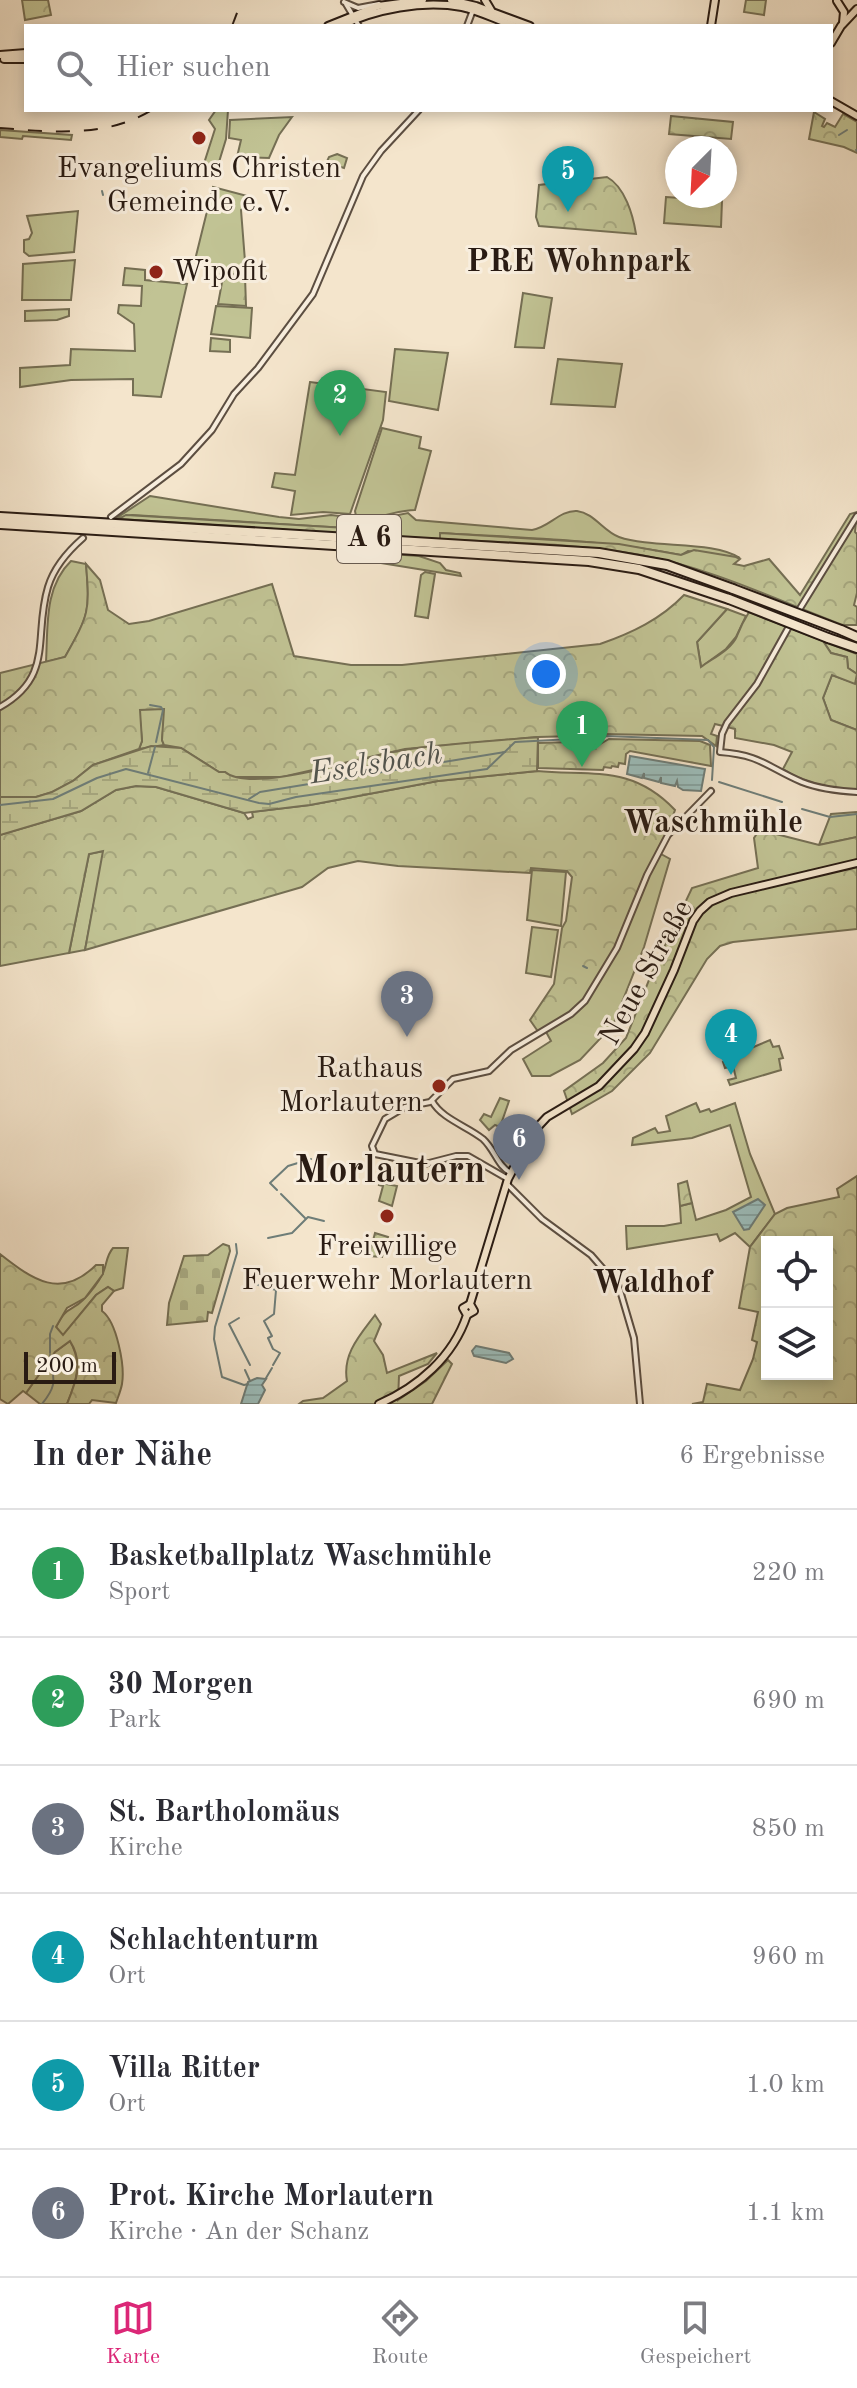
<!DOCTYPE html>
<html lang="de">
<meta charset="utf-8">
<style>
body{margin:0;font-family:"Old Standard TT",serif;background:#f2f2f3;color:#2b2b33}
.controls{position:absolute;right:24px;bottom:24px;display:grid;overflow:hidden;border-radius:0px;box-shadow:0 4px 12px #0003}
.controls button{width:72px;height:72px;display:grid;place-items:center;padding:0;border:0;border-bottom:2px solid #e1e1e2;background:#fff;color:#2b2b33;font:40px sans-serif}
.compass{position:absolute;left:665px;top:136px;width:72px;height:72px;border-radius:50%;background:#fff;box-shadow:0 4px 12px #0003;rotate:204deg}
.scale{position:absolute;left:24px;bottom:20px;width:92px;box-sizing:border-box;padding-left:8px;border:4px solid #291b13;border-top:0;font-size:22px;line-height:28px;white-space:nowrap;color:#291b13;-webkit-text-stroke:6px #f8eede;paint-order:stroke}
.you{position:absolute;left:546px;top:674px;width:28px;height:28px;margin:-20px;border:6px solid #fff;border-radius:50%;background:#1a73e8;box-shadow:0 0 0 12px #1a73e833}
.badge{display:grid;place-items:center;width:52px;height:52px;border-radius:50%;background:#db2777;color:#fff;font-size:26px;font-weight:700}
.pin{position:absolute;translate:-50% -66px;filter:drop-shadow(0 2px 4px #0008)}
.pin::after{content:'';position:absolute;top:42px;width:28px;height:24px;background:inherit;clip-path:polygon(0 0,100% 0,50% 100%)}
.list{margin:0;padding:0;list-style:none}
h2{display:flex;justify-content:space-between;align-items:center;height:104px;margin:0;padding:0 32px;font-size:34px}
h2 small{font-size:26px;font-weight:400;color:#7c7c81}
.list li{display:grid;grid-template-columns:52px 1fr auto;gap:24px;align-items:center;box-sizing:border-box;height:128px;padding:0 32px;border-top:2px solid #e1e1e2}
.list b{display:block;font-size:30px;white-space:nowrap}
.list p{margin:0;font-size:26px;white-space:nowrap;color:#7c7c81}
.list em{font-size:26px;font-style:normal;color:#7c7c81}
.icon{flex:none;width:44px;height:44px;fill:none;stroke:currentColor;stroke-width:2;stroke-linecap:round;stroke-linejoin:round}
.map{position:relative;flex:none;width:857px;height:1404px;overflow:hidden}
.search{position:absolute;background:#fff;box-shadow:0 4px 12px #0003;left:24px;right:24px;top:24px;height:88px;display:flex;align-items:center;gap:20px;box-sizing:border-box;padding:0 28px;border-radius:0px;color:#7c7c81;font-size:30px}
.sheet{height:872px;background:#fff}
nav{display:flex;justify-content:space-around;align-items:center;box-sizing:border-box;height:112px;border-top:2px solid #e1e1e2;background:#fff;font-size:22px;color:#7c7c81}
nav a{display:grid;justify-items:center;gap:4px}
nav .on{color:#db2777}
.map>svg:first-child{display:block}
</style>
<div class="map">
<svg width="857" height="1404" viewBox="0 0 857 1404">
<defs>
<pattern id="forest-crowns" width="20" height="18" patternUnits="userSpaceOnUse" patternTransform="scale(2)"><rect width="20" height="18" fill="#c1c394"/><path d="M2 6a3 3 0 1 1 6 0M12 15a3 3 0 1 1 6 0" fill="none" stroke="#a6a77f"/></pattern>
<pattern id="wetland-marsh" width="20" height="14" patternUnits="userSpaceOnUse" patternTransform="scale(2)"><rect width="20" height="14" fill="#c1c394"/><path d="M1 5h8M5 5V1M11 12h8M15 12V8" fill="none" stroke="#a6a77f"/></pattern>
<pattern id="cemetery-stones" width="16" height="16" patternUnits="userSpaceOnUse" patternTransform="scale(2)"><rect width="16" height="16" fill="#c1c394"/><path d="M2 7V4a2 2 0 0 1 4 0v3zM10 15v-3a2 2 0 0 1 4 0v3z" fill="#a6a77f"/></pattern>
<pattern id="water-rules" width="6" height="5" patternUnits="userSpaceOnUse" patternTransform="scale(2)"><rect width="6" height="5" fill="#9cbebc"/><path d="M0 2.5h6" fill="none" stroke="#86a3a1"/></pattern>
</defs>
<rect width="100%" height="100%" fill="#f4e5cc"/>
<filter id="stains"><feTurbulence type="fractalNoise" baseFrequency=".0025" numOctaves="4"/><feColorMatrix values="0 0 0 0 .2 0 0 0 0 .09 0 0 0 0 .02 0 0 0 .5 -.17"/></filter>
<radialGradient id="worn" r=".72"><stop offset=".6" stop-color="#630" stop-opacity="0"/><stop offset="1" stop-color="#630" stop-opacity=".3"/></radialGradient>
<!-- green -->
<g fill="#c1c394" stroke="#756f54" stroke-width="2">
<polygon points="746,0 766,0 764,15 744,12"/>
<polygon points="216,110 228,110 226,139 215,175 200,176 215,129 209,120"/>
<polygon points="292,117 279,135 269,158 237,157 241,140 229,138 230,120"/>
<polygon points="0,130 72,135 71,140 23,136 22,139 0,137"/>
<polygon points="213,187 251,197 251,201 241,210 246,274 207,274 209,264 195,260"/>
<polygon points="666,197 722,201 721,227 664,223"/>
<polygon points="78,211 74,252 29,256 24,252 24,240 29,239 32,233 27,216"/>
<polygon points="75,260 71,300 22,300 23,264"/>
<polygon points="125,268 145,270 145,280 187,284 161,397 133,395 133,379 71,380 20,387 20,368 70,365 71,349 135,351 134,324 118,313 119,305 141,306 142,286 123,285"/>
<polygon points="523,293 552,298 544,348 515,347"/>
<polygon points="216,306 252,308 250,338 211,334"/>
<polygon points="69,309 69,316 57,320 25,321 25,311"/>
<polygon points="211,338 230,340 230,352 210,351"/>
<polygon points="395,349 448,353 438,410 389,401"/>
<polygon points="558,359 622,364 615,407 551,404"/>
<polygon points="310,382 386,392 383,420 350,514 323,512 291,515 295,491 272,487 275,473 295,475"/>
<path d="M382,428L421,437L419,448L431,451L415,510C395,510 377,521 356,516L355,511Z"/>
<path d="M150,496L279,517L299,519L331,515L373,520L408,513L416,520L532,530C548,528 560,510 577,511C594,513 604,532 619,537C653,549 713,540 740,558L688,551L681,555C602,539 521,538 441,533L440,539L382,536L380,530L132,515L115,519Z"/>
<polygon points="346,551 419,556 440,563 446,570 460,573 461,576 381,563 346,553"/>
<path d="M71,561L86,564C90,612 89,615 65,657L46,662C48,627 44,587 71,561Z"/>
<polygon points="425,572 435,574 428,618 415,616 421,575"/>
<polygon points="727,609 746,616 736,637 726,649 701,667 697,642"/>
<polygon points="823,641 857,654 857,674 848,668 847,657 831,653"/>
<polygon points="832,675 854,683 857,681 857,730 831,720 823,698"/>
<polygon points="139,709 165,709 162,740 164,745 139,749 142,741"/>
<polygon points="857,812 857,837 819,845 831,814"/>
<polygon points="104,851 85,950 69,953 89,854"/>
<polygon points="661,854 670,859 644,947 613,1025 580,1060 550,1076 532,1076 523,1059 551,1041 545,1030"/>
<polygon points="532,870 566,872 561,926 527,920"/>
<polygon points="532,927 558,930 551,977 526,973"/>
<polygon points="770,1040 773,1047 779,1046 783,1058 779,1059 781,1070 730,1085 728,1080 736,1078 733,1066 725,1068 723,1062 730,1057"/>
<polygon points="500,1098 509,1101 500,1127 495,1125 489,1130 480,1120 484,1114 491,1117"/>
<polygon points="696,1103 700,1112 709,1109 711,1112 735,1103 750,1154 775,1214 750,1247 735,1233 720,1241 717,1234 627,1249 626,1226 664,1226 681,1223 680,1206 692,1203 696,1220 726,1210 751,1197 730,1125 692,1138 632,1145 633,1138 655,1128 658,1133 670,1131 666,1116"/>
<path d="M113,1248H128L123,1288L114,1291L108,1287L96,1295L63,1336L56,1327C66,1306 71,1312 83,1300C90,1293 99,1281 103,1273C107,1264 106,1256 113,1248Z"/>
<path d="M70,1341C83,1363 76,1382 67,1404H40L26,1393L55,1352Z"/>
</g>
<!-- forest -->
<g fill="url(#forest-crowns)" stroke="#756f54" stroke-width="2" fill-rule="evenodd">
<polygon points="22,0 48,0 51,15 25,20"/>
<polygon points="814,112 825,119 822,126 824,127 827,123 835,127 843,114 857,122 857,153 844,147 809,139"/>
<polygon points="671,116 733,122 731,139 669,134"/>
<polygon points="337,154 347,158 344,168 338,166 328,172 324,168 329,157"/>
<path d="M607,177C625,187 633,215 636,234L539,226L536,217L539,185Z"/>
<polygon points="245,276 246,306 218,304 223,277"/>
<path d="M857,512L855,532L857,534V593L854,605L857,607V625H843C777,600 711,568 641,555C575,543 507,543 440,539V533L619,544L681,555L694,550L736,557L740,559L734,564L744,566L769,559L800,595L850,514Z"/>
<polygon points="126,515 380,530 383,532 382,536 119,519"/>
<path d="M86,564L100,580L108,610L129,624L149,621L272,584L294,656L351,665H402L600,644C632,633 661,619 684,595L727,609L697,642L701,667C713,658 731,650 737,636C740,628 744,620 749,612L823,641L831,653L847,657L848,668L857,674L855,684L832,675L823,698L831,720L857,730V791C830,788 806,784 783,769L792,752L774,745L735,738V729L715,724L711,734L717,736L716,746L702,736L604,734L597,740L575,736L538,737L405,749L282,777H231L225,772H219L181,748L164,745L162,740L164,709L140,710L142,741L139,749L93,765L73,781L53,792L36,797H0V673L65,657C89,614 90,612 86,564Z"/>
<polygon points="609,739 700,741 710,745 711,766 630,751 626,754 625,764 619,763 618,767 612,766 611,768 604,767 603,770 538,768 538,743 573,742 595,747"/>
<path d="M537,771C594,776 632,765 675,810L670,824L672,827C642,880 620,970 576,1010C566,1019 551,1026 539,1033L530,1020L554,984L562,928L566,921L572,877L567,871L531,868L530,873L398,866L358,861L328,868L302,887L85,950L103,851L89,854L69,953L0,966V835L81,811L116,790L136,786L156,787L244,813L248,819L253,817L252,812L310,805L438,781Z"/>
<polygon points="762,826 776,834 819,845 857,837 857,929 733,942 720,946 707,959 650,1053 612,1091 572,1114 564,1091 603,1063 626,1038 651,975 692,888 758,868 754,838"/>
<path d="M857,1176V1404H692L703,1402L707,1384L740,1390L753,1359L757,1342L752,1340L758,1312L739,1308L750,1247L775,1214L787,1208L839,1197L837,1189ZM767,1242H827V1374H767Z"/>
<polygon points="381,1179 387,1180 386,1184 397,1186 392,1206 379,1201 383,1186 379,1185"/>
<polygon points="687,1181 692,1203 680,1206 678,1184"/>
<polygon points="375,1233 388,1237 382,1257 369,1256"/>
<path d="M0,1254C33,1280 61,1300 96,1265H103V1274L85,1298L67,1308L56,1327L63,1335L96,1295L108,1287L114,1291L102,1305V1311C117,1322 125,1366 122,1384C121,1390 118,1397 116,1403L92,1400L89,1404H67C76,1382 84,1363 70,1341L55,1352L26,1393L23,1391L8,1404L0,1399Z"/>
<path d="M375,1315L381,1324L374,1341L383,1355L387,1373L437,1353L428,1364L399,1376L398,1400L426,1381L448,1360L452,1364L432,1404H299L303,1401L323,1398L347,1381C342,1354 360,1335 375,1315Z"/>
</g>
<!-- wetland -->
<path fill="url(#wetland-marsh)" stroke="#756f54" stroke-width="2" d="M538,737L537,771L438,781L310,805L244,813L156,787L136,786L116,790L81,811L0,835V797H36L52,792L73,781L93,765L151,746L181,748L219,772H225C253,795 367,755 404,750C448,743 494,741 538,737Z"/>
<!-- cemetery -->
<polygon fill="url(#cemetery-stones)" stroke="#756f54" stroke-width="2" points="223,1244 229,1246 230,1251 212,1313 208,1312 207,1321 167,1325 169,1303 184,1256 208,1255"/>
<!-- water -->
<g fill="url(#water-rules)" stroke="#6e7d78" stroke-width="2">
<polygon points="630,756 705,769 701,791 683,790 678,787 677,781 675,786 661,783 661,777 659,782 644,778 644,773 642,778 627,774"/>
<polygon points="758,1199 765,1205 749,1229 744,1230 733,1212"/>
<polygon points="476,1346 509,1353 513,1359 506,1363 474,1356 472,1351"/>
<polygon points="257,1378 266,1379 262,1385 265,1390 258,1404 241,1404 248,1382"/>
</g>
<g fill="none" stroke-linecap="round" stroke-linejoin="round">
<!-- stream -->
<g stroke="#6e7d78" stroke-width="2">
<polyline points="839,135 847,130"/>
<polyline points="856,150 857,151"/>
<polyline points="102,191 103,195"/>
<polyline points="150,705 161,707 163,710 156,742"/>
<polyline points="148,773 155,747"/>
<polyline points="719,782 782,802"/>
<polyline points="249,799 260,792 505,752"/>
<polyline points="0,805 53,799 97,778 126,769 259,803 269,804 296,797 487,769 515,742 572,739 596,744 606,736 708,740 714,747 712,780"/>
<polyline points="802,809 830,817 857,814"/>
<polyline points="583,966 587,968"/>
<polyline points="277,1190 270,1183 288,1166 311,1159"/>
<polyline points="281,1194 305,1218"/>
<polyline points="268,1238 292,1233 308,1217 324,1221"/>
<polyline points="236,1244 237,1253 215,1327 214,1339 222,1377 244,1385 248,1384"/>
<polyline points="255,1284 276,1290 274,1314 264,1321 272,1336 268,1338 273,1349 280,1353 273,1365"/>
<polyline points="239,1318 229,1324 250,1365"/>
<polyline points="50,1353 50,1334 53,1326"/>
<polyline points="245,1370 250,1381"/>
<polyline points="266,1378 272,1368"/>
<path d="M42,1404C59,1383 53,1379 50,1355"/>
</g>
<!-- minor casing -->
<g stroke="#5c4e41" stroke-width="8">
<g id="minor">
<polyline points="344,2 358,8 379,4"/>
<polyline points="346,4 359,26"/>
<polyline points="467,26 473,10"/>
<path d="M857,516L791,623L757,684L727,723L722,734L720,752C761,755 767,767 802,782C820,789 838,791 857,792"/>
<polyline points="111,517 181,464 212,430 234,394 258,368 313,294 363,176 381,151 419,110"/>
<path d="M0,707C55,676 33,636 48,587C54,567 67,552 83,538"/>
<path d="M432,1101C442,1119 467,1126 483,1139C495,1150 498,1167 511,1173"/>
<polyline points="508,1179 468,1156 456,1156 425,1164 375,1154 372,1146 385,1119 405,1107 430,1102 453,1079 489,1071 511,1050 571,1014 585,1001 617,948 647,875 668,835 711,791"/>
<polyline points="506,1183 542,1219 591,1255 619,1287 634,1338 640,1404"/>
</g>
</g>
<!-- major casing -->
<g stroke="#291b13" stroke-width="10">
<g id="major">
<polyline points="451,0 476,6 530,26"/>
<polyline points="485,0 491,10"/>
<polyline points="837,1 844,12 843,23"/>
<polyline points="328,26 378,6 423,0"/>
<path d="M340,26C376,9 422,0 462,7C480,11 497,20 515,26"/>
<polyline points="711,26 715,0"/>
<polyline points="831,43 841,26 857,9"/>
<polyline points="0,55 26,53"/>
<polyline points="4,59 26,59"/>
<polyline points="831,101 857,116"/>
<polyline points="467,1315 474,1311 470,1304 508,1179 532,1133 547,1117 599,1086 634,1049 645,1033 674,970 693,921 700,911 710,902 731,893 857,863"/>
<path d="M379,1404C418,1387 453,1357 467,1315L463,1308L470,1304"/>
</g>
</g>
<!-- highway casing -->
<g stroke="#291b13" stroke-width="12">
<g id="highway">
<polyline points="0,517 599,553 667,565 733,589"/>
<polyline points="0,524 589,561 639,569 729,599"/>
<polyline points="841,630 857,637"/>
<polyline points="828,638 857,648"/>
</g>
</g>
<!-- minor -->
<use href="#minor" stroke="#f8eede" stroke-width="4"/>
<!-- major -->
<use href="#major" stroke="#f4e5cc" stroke-width="6"/>
<!-- highway -->
<use href="#highway" stroke="#f4e5cc" stroke-width="8"/>
<!-- rail -->
<g stroke="#291b13" stroke-width="2" stroke-dasharray="14 14" stroke-linecap="butt">
<polyline points="232,26 242,0"/>
<path d="M0,128C52,132 106,138 152,110"/>
</g>
<!-- highway-bridge casing -->
<g stroke="#291b13" stroke-width="12" stroke-linecap="butt">
<g id="highway-bridge">
<polyline points="733,589 841,630"/>
<polyline points="729,599 828,638"/>
</g>
</g>
<!-- highway-bridge -->
<use href="#highway-bridge" stroke="#f4e5cc" stroke-width="8"/>
</g>
<!-- markers -->
<g fill="#8f2418" stroke="#f8eede" stroke-width="3">
<circle cx="199" cy="138" r="8"/>
<circle cx="156" cy="272" r="8"/>
<circle cx="439" cy="1086" r="8"/>
<circle cx="387" cy="1216" r="8"/>
</g>
<g text-anchor="middle" dominant-baseline="central" stroke-width="6" stroke-linejoin="round" paint-order="stroke">
<!-- shield labels -->
<rect fill="#f8eede" stroke="#675a50" stroke-width="2" x="337" y="515" width="64" height="48" rx="6"/>
<g font-size="28" font-weight="bold" fill="#291b13">
<text x="369" y="539">A 6</text>
</g>
<!-- poi labels -->
<g font-size="30" fill="#291b13" stroke="#f8eede">
<text x="199" y="169">Evangeliums Christen<tspan x="199" dy="34">Gemeinde e.V.</tspan></text>
<text x="172" y="272" text-anchor="start">Wipofit</text>
<text x="423" y="1069" text-anchor="end">Rathaus<tspan x="423" dy="34">Morlautern</tspan></text>
<text x="387" y="1247">Freiwillige<tspan x="387" dy="34">Feuerwehr Morlautern</tspan></text>
</g>
<!-- street labels -->
<g font-size="30" fill="#291b13" stroke="#f8eede">
<text transform="translate(647 973) rotate(-61)">Neue Straße</text>
</g>
<!-- neighbourhood labels -->
<g font-size="32" font-weight="bold" fill="#291b13" stroke="#f8eede">
<text x="579" y="263">PRE Wohnpark</text>
<text x="713" y="824">Waschmühle</text>
<text x="652" y="1284">Waldhof</text>
</g>
<!-- water labels -->
<g font-size="32" font-style="italic" fill="#51544e" stroke="#f8eede">
<text transform="translate(376 765) rotate(-9)">Eselsbach</text>
</g>
<!-- district labels -->
<g font-size="38" font-weight="bold" fill="#291b13" stroke="#f8eede">
<text x="390" y="1172">Morlautern</text>
</g>
</g>
<rect width="100%" height="100%" filter="url(#stains)"/>
<rect width="100%" height="100%" fill="url(#worn)"/>
</svg>
<div class="controls">
<button><svg class="icon" aria-label="locate" viewBox="0 0 24 24"><circle cx="12" cy="12" r="6"/><path d="M12 2v4M12 18v4M2 12h4M18 12h4"/></svg></button>
<button><svg class="icon" aria-label="layers" viewBox="0 0 24 24"><path d="M12 4l9 5-9 5-9-5zM3 14l9 5 9-5"/></svg></button>
</div>
<svg class="compass" viewBox="-18 -18 36 36"><path d="M0-13l5 13h-10z" fill="#e53935"/><path d="M0 13l5-13h-10z" fill="#7c7c81"/></svg>
<div class="scale">200 m</div>
<div class="you"></div>
<div class="pin badge" style="left:582px;top:767px;background:#2e9e5b">1</div>
<div class="pin badge" style="left:340px;top:436px;background:#2e9e5b">2</div>
<div class="pin badge" style="left:407px;top:1037px;background:#6b7280">3</div>
<div class="pin badge" style="left:731px;top:1075px;background:#0f9aa8">4</div>
<div class="pin badge" style="left:568px;top:212px;background:#0f9aa8">5</div>
<div class="pin badge" style="left:519px;top:1180px;background:#6b7280">6</div>
<div class="search"><svg class="icon" aria-label="search" viewBox="0 0 24 24"><circle cx="10" cy="10" r="6"/><path d="M15 15l6 6"/></svg>Hier suchen</div>
</div>
<section class="sheet">
<h2>In der Nähe<small>6 Ergebnisse</small></h2>
<ul class="list">
<li><span class="badge" style="background:#2e9e5b">1</span><div><b>Basketballplatz Waschmühle</b><p>Sport</p></div><em>220 m</em></li>
<li><span class="badge" style="background:#2e9e5b">2</span><div><b>30 Morgen</b><p>Park</p></div><em>690 m</em></li>
<li><span class="badge" style="background:#6b7280">3</span><div><b>St. Bartholomäus</b><p>Kirche</p></div><em>850 m</em></li>
<li><span class="badge" style="background:#0f9aa8">4</span><div><b>Schlachtenturm</b><p>Ort</p></div><em>960 m</em></li>
<li><span class="badge" style="background:#0f9aa8">5</span><div><b>Villa Ritter</b><p>Ort</p></div><em>1.0 km</em></li>
<li><span class="badge" style="background:#6b7280">6</span><div><b>Prot. Kirche Morlautern</b><p>Kirche · An der Schanz</p></div><em>1.1 km</em></li>
</ul>
</section>
<nav>
<a class="on"><svg class="icon" aria-label="map" viewBox="0 0 24 24"><path d="M3 6l6-2 6 2 6-2v14l-6 2-6-2-6 2zM9 4v14M15 6v14"/></svg>Karte</a>
<a><svg class="icon" aria-label="directions" viewBox="0 0 24 24"><path d="M12 3l9 9-9 9-9-9zM9 14v-3h6M13 9l2 2-2 2"/></svg>Route</a>
<a><svg class="icon" aria-label="saved" viewBox="0 0 24 24"><path d="M7 4h10v16l-5-4-5 4z"/></svg>Gespeichert</a>
</nav>
